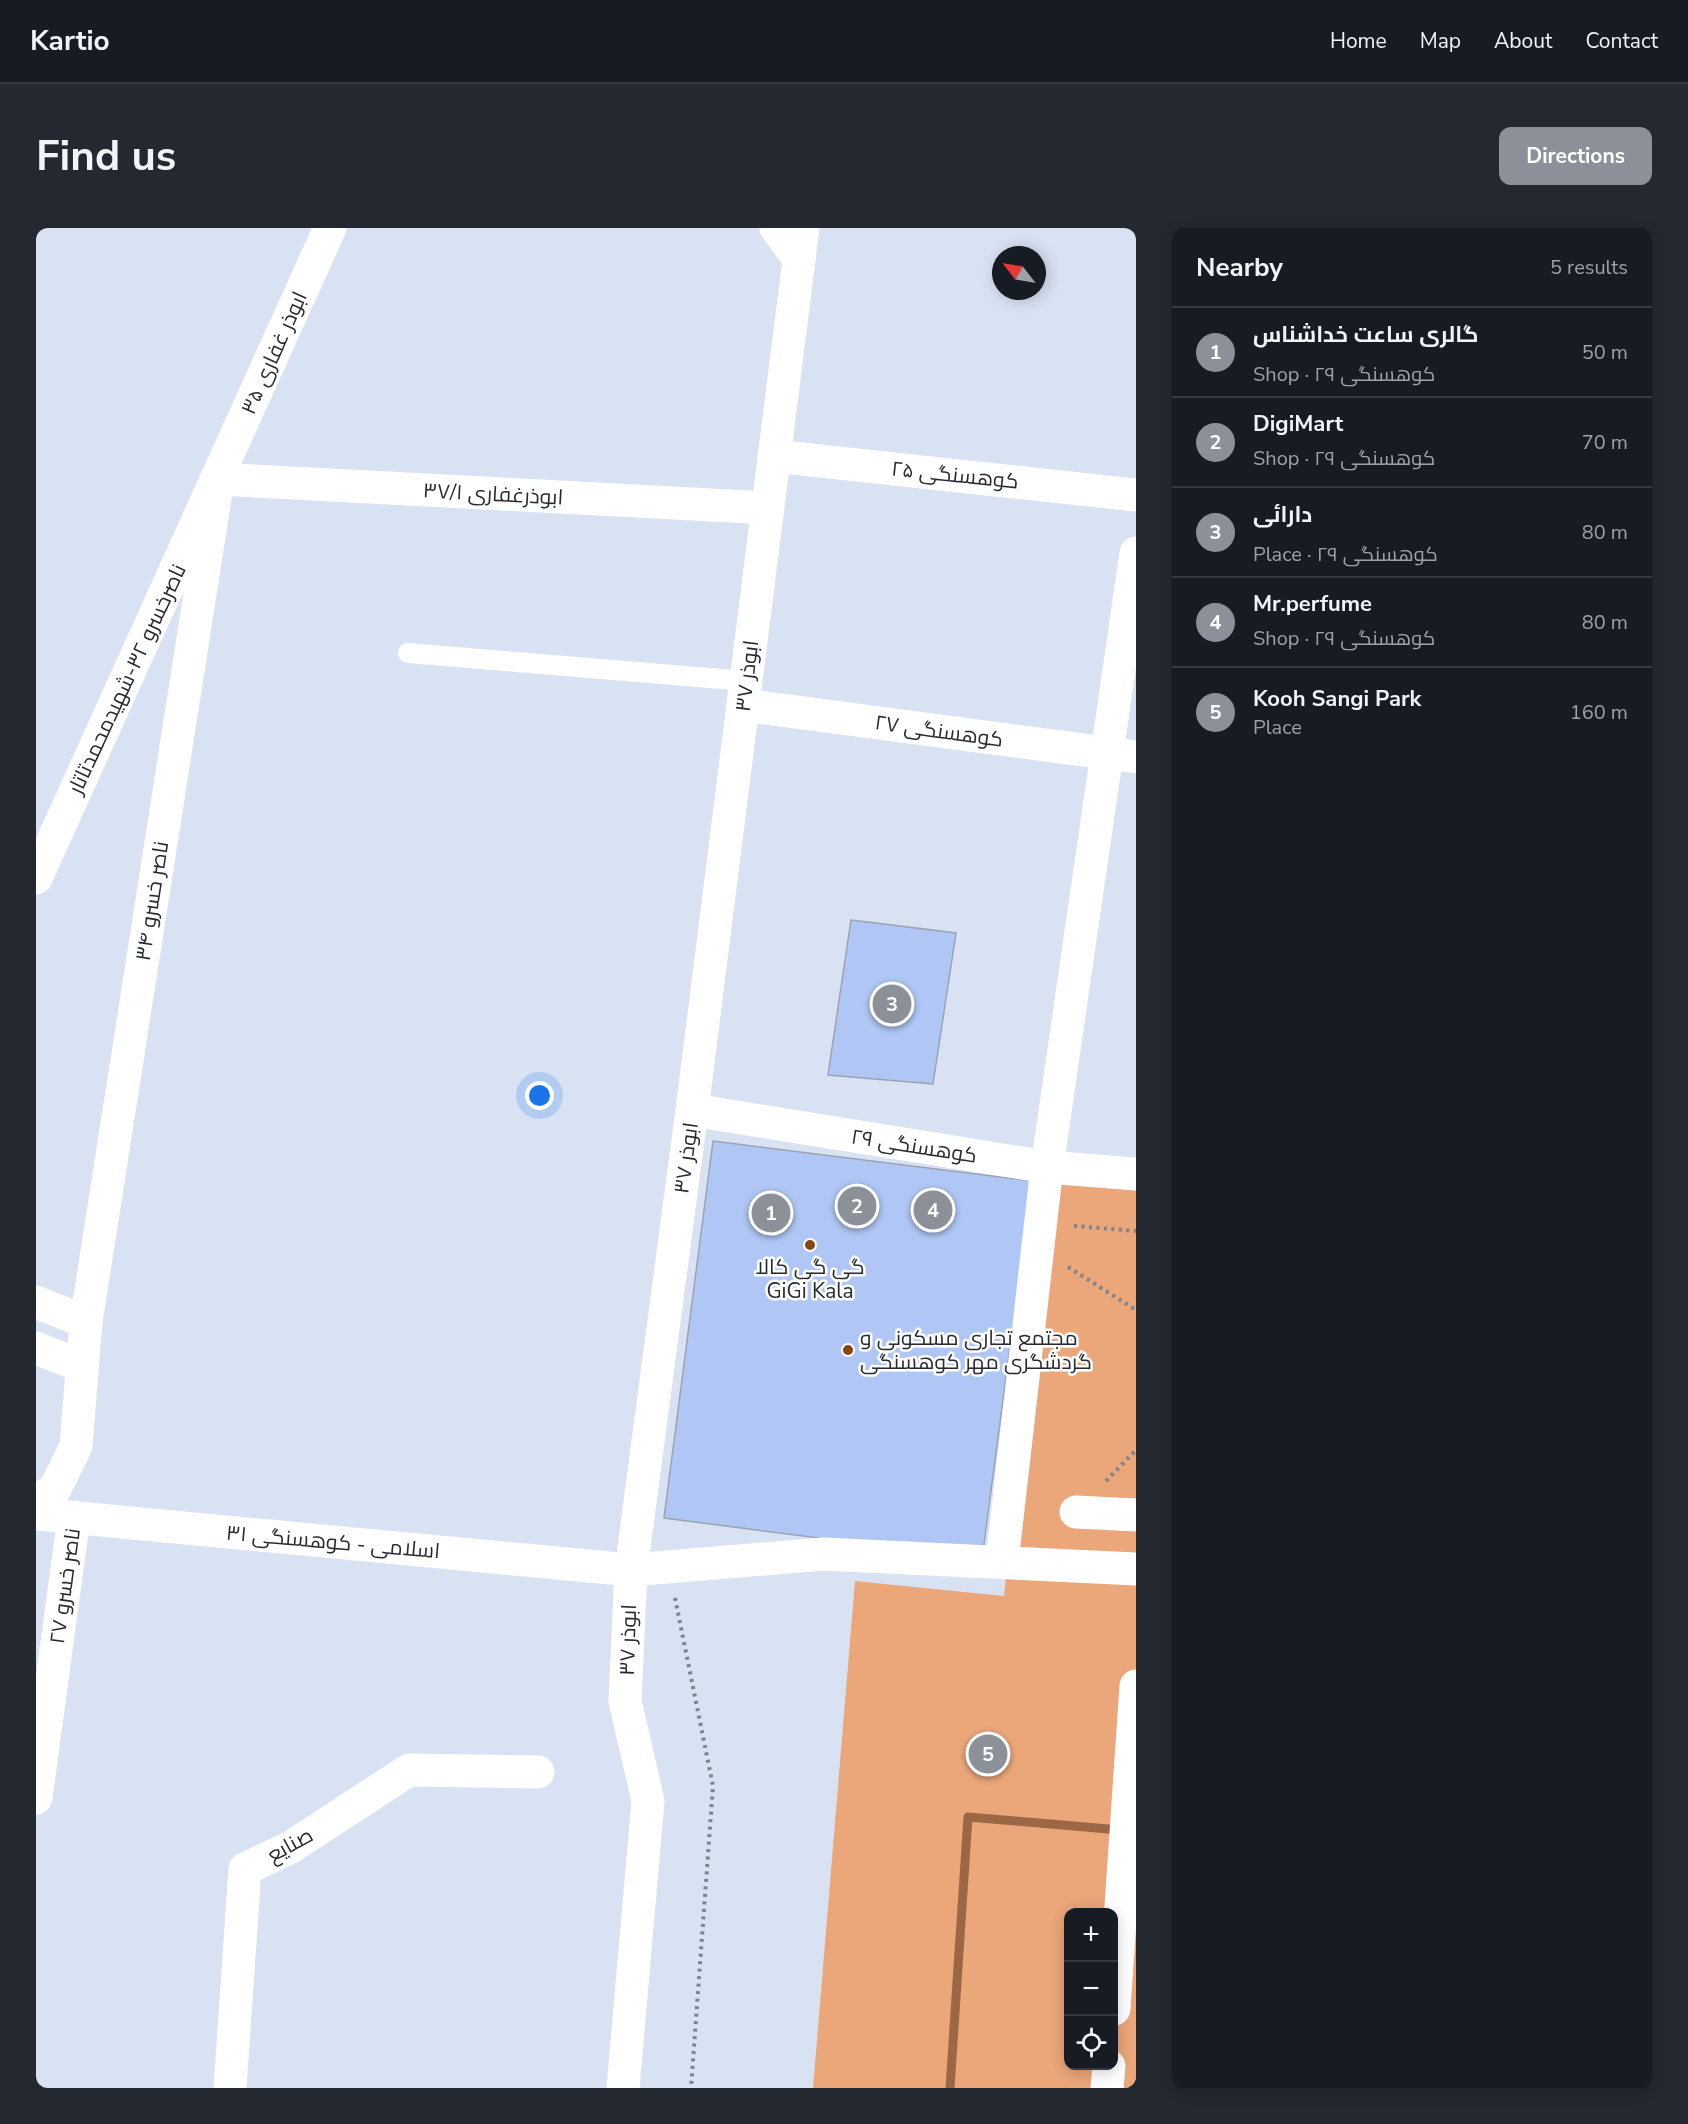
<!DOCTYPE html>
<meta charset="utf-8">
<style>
body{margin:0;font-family:"Nunito Sans",Cairo,sans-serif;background:#242831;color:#f1f3f6}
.controls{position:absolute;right:18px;bottom:18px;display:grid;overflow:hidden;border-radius:12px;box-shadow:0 3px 15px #0003}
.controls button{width:54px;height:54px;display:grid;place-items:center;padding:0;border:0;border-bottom:2px solid #363941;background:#171b24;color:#f1f3f6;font:30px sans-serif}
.compass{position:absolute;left:956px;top:18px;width:54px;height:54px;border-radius:50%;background:#171b24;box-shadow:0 3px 15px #0003;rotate:301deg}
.you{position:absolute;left:504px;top:868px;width:21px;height:21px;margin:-15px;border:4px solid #fff;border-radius:50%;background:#1a73e8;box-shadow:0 0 0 9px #1a73e833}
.badge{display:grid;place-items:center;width:39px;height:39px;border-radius:50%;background:#8c9099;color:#fff;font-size:20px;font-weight:700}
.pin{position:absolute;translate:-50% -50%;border:3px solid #fff;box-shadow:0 2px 6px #0006}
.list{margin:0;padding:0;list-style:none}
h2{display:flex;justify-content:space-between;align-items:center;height:78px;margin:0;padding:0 24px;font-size:26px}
h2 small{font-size:20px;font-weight:400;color:#9ea1a6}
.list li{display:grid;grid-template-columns:39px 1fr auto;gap:18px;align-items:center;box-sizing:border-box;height:90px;padding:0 24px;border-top:2px solid #363941}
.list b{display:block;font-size:22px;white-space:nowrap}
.list p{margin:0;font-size:20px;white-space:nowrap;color:#9ea1a6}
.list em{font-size:20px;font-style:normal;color:#9ea1a6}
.icon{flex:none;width:33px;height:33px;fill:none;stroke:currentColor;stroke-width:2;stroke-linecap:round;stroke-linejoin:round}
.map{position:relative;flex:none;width:1100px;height:1860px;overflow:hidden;border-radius:12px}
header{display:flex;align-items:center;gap:36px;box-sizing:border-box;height:84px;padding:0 30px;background:#171b24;border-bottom:2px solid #363941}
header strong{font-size:28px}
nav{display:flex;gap:33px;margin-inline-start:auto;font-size:21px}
.intro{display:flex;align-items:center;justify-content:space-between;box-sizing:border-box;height:144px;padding:0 36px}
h1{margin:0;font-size:42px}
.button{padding:15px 27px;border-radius:12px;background:#8c9099;color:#fff;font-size:21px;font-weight:700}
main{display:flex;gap:36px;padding:0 36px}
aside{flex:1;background:#171b24;border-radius:12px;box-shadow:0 3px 15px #0003}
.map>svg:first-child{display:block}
</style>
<header>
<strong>Kartio</strong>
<nav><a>Home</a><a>Map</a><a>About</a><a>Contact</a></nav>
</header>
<div class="intro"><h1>Find us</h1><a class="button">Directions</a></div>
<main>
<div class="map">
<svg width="1100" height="1860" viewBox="0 0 1100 1860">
<rect width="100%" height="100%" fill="#d9e2f3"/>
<!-- green -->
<path fill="#eba67a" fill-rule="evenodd" d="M1011,939L1100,951V1860H777L819,1353L968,1368ZM1032,1684H1078V1838H1032Z"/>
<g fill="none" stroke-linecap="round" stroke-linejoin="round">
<!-- stream -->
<polyline stroke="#9c6745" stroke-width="9" points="914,1860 932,1589 1084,1602"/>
</g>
<!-- building -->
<g fill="#b0c7f5" stroke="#9ba3b3" stroke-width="1.5">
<polygon points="815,692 920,705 897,856 792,847"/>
<polygon points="677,913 996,953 946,1331 628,1290"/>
</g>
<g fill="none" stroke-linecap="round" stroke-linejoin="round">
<!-- path -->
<g stroke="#7d838f" stroke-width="4" stroke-dasharray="3 4.5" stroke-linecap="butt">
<polyline points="1038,998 1100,1003"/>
<polyline points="1032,1039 1100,1082"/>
<polyline points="1070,1253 1100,1222"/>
<polyline points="639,1370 677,1558 655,1860"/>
</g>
<!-- lane -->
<polyline stroke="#fff" stroke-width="20" points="372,425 710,453"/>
<!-- street -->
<g stroke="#fff" stroke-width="33">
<polyline points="738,228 1100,267"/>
<polyline points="182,251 732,280"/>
<polyline points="707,477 1100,529"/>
<polyline points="0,650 294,0"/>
<polyline points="656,882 1011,939 1100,946"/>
<polyline points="0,1274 19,1261 40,1218 50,1094 182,251"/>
<polyline points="1040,1284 1100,1287"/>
<polyline points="0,1286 595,1342 787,1326 1100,1341"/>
<polyline points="966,1334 1011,939 1100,325"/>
<polyline points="0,1570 38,1289"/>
<polyline points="1078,1781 1100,1458"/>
<polyline points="194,1860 209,1641 255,1619 373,1542 502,1544"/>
<polyline points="587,1860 612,1573 589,1473 595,1342 656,882 767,0"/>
<polyline points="1071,1860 1073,1838"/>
</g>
<!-- secondary -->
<g stroke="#fff" stroke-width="33">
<polyline points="740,0 763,31"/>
<polyline points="0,1074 50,1094"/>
<polyline points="0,1120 45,1138"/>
</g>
</g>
<!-- markers -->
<g fill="#874612" stroke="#fff" stroke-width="2">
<circle cx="774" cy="1017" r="6"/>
<circle cx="812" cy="1122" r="6"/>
</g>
<g text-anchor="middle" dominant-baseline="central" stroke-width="5" stroke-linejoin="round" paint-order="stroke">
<!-- street labels -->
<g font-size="21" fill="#26292f" stroke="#fff">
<text transform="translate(238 125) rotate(-66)">ابوذر غفاری ۳۵</text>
<text transform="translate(919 247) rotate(6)">کوهسنگی ۲۵</text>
<text transform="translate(457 266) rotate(3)">ابوذرغفاری ۳۷/۱</text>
<text transform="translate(711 448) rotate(-83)">ابوذر ۳۷</text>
<text transform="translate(91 451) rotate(-65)">ناصرخسرو ۳۲-شهیدمحمدتاتار</text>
<text transform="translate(903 503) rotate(8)">کوهسنگی ۲۷</text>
<text transform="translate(116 673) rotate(-81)">ناصر خسرو ۳۴</text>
<text transform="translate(878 918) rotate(9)">کوهسنگی ۲۹</text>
<text transform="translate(650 930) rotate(-82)">ابوذر ۳۷</text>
<text transform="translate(297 1314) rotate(5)">اسلامی - کوهسنگی ۳۱</text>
<text transform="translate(29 1358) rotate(-82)">ناصر خسرو ۲۷</text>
<text transform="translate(592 1412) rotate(-88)">ابوذر ۳۷</text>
<text transform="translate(254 1617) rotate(-29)">صنایع</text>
</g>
<!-- poi labels -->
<g font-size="21" fill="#26292f" stroke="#fff">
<text x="774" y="1039">گی گی کالا<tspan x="774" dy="24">GiGi Kala</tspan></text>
<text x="824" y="1110" text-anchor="start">مجتمع تجاری مسکونی و<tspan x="824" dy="24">گردشگری مهر کوهسنگی</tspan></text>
</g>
</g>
</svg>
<div class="controls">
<button>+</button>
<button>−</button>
<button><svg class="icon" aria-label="locate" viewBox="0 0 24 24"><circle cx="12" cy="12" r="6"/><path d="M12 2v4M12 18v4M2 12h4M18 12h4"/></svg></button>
</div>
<svg class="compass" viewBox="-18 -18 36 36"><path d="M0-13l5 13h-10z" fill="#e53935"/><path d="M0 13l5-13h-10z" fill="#9ea1a6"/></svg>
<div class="you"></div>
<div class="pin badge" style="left:735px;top:985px">1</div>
<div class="pin badge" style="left:821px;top:978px">2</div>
<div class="pin badge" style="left:856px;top:776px">3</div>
<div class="pin badge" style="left:897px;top:982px">4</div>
<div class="pin badge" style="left:952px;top:1526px">5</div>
</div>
<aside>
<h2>Nearby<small>5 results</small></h2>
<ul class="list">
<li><span class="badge">1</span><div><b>گالری ساعت خداشناس</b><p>Shop · کوهسنگی ۲۹</p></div><em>50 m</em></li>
<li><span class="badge">2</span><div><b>DigiMart</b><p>Shop · کوهسنگی ۲۹</p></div><em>70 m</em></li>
<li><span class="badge">3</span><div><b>دارائی</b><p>Place · کوهسنگی ۲۹</p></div><em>80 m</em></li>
<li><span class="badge">4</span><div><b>Mr.perfume</b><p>Shop · کوهسنگی ۲۹</p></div><em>80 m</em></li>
<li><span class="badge">5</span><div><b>Kooh Sangi Park</b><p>Place</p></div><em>160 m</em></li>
</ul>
</aside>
</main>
